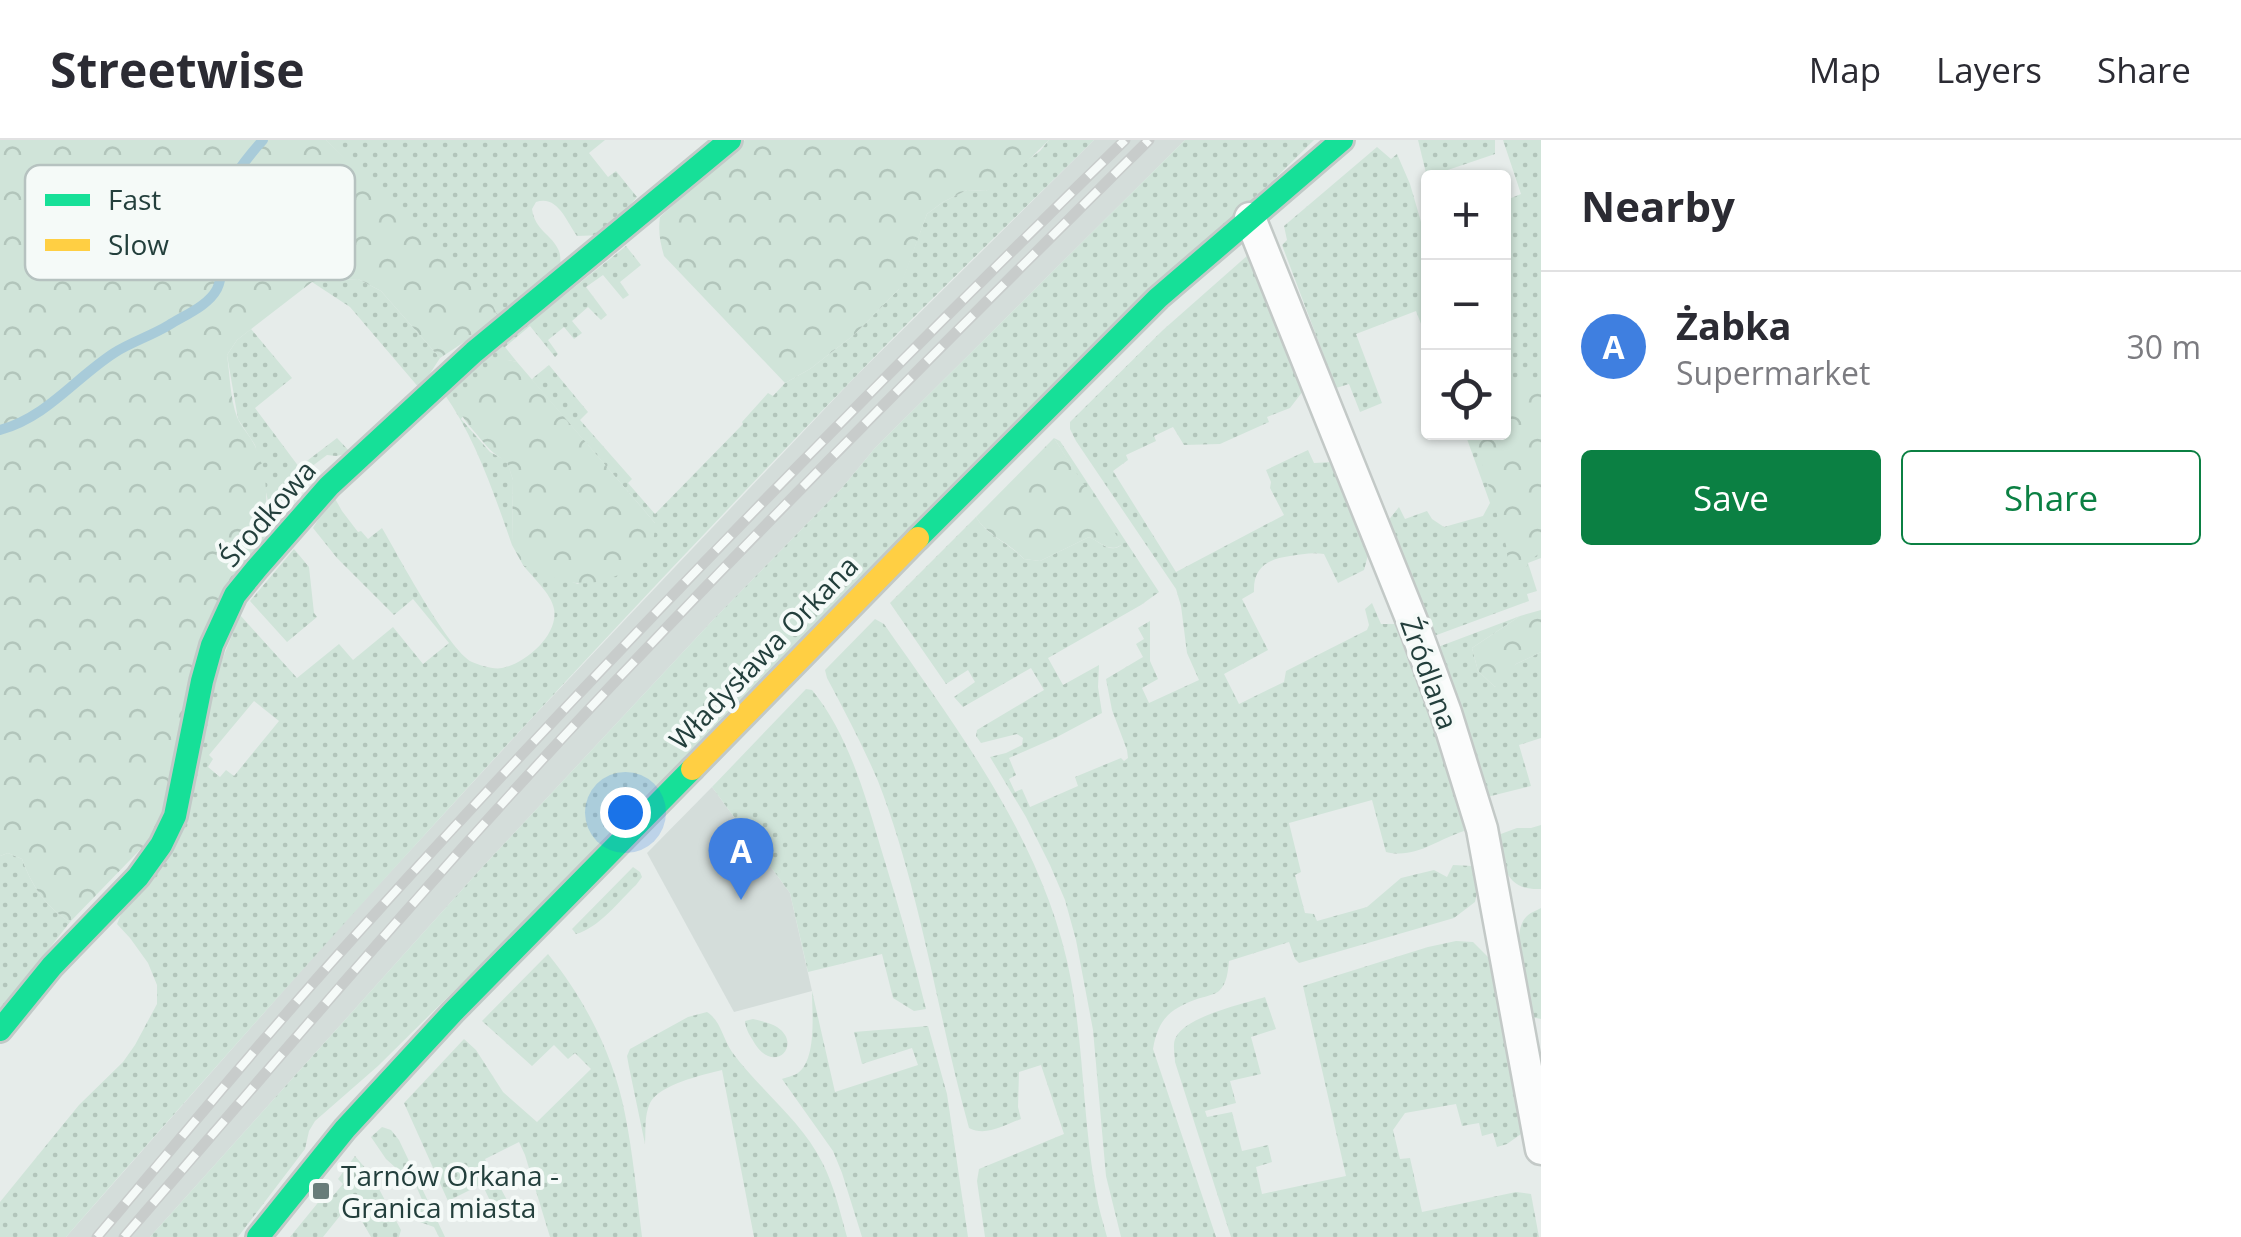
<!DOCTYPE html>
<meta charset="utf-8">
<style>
body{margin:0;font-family:"Open Sans",sans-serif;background:#f7f7f7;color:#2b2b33}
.controls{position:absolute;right:30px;top:30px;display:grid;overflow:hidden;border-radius:10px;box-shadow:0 2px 8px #0004}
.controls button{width:90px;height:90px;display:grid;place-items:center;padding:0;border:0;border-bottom:2px solid #e1e1e2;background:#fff;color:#2b2b33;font:50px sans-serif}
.you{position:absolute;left:625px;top:672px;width:35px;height:35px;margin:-25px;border:8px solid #fff;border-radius:50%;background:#1a73e8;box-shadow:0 0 0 15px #1a73e833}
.badge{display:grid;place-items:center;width:65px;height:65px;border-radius:50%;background:#0b8043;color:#fff;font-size:32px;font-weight:700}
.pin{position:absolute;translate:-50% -82px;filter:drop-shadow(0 2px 5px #0008)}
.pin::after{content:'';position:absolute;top:52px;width:35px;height:30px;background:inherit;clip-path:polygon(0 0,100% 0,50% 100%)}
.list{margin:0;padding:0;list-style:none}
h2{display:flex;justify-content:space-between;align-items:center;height:130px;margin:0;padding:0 40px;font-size:42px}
h2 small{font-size:32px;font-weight:400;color:#7c7c81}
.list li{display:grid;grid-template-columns:65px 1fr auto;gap:30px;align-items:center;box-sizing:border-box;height:150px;padding:0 40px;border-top:2px solid #e1e1e2}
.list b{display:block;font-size:38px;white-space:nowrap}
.list p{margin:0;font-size:32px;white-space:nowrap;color:#7c7c81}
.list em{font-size:32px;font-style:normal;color:#7c7c81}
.actions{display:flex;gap:20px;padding:30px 40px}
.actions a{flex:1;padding:22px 0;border:2px solid #0b8043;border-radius:10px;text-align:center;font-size:35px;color:#0b8043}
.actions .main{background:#0b8043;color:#fff}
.icon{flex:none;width:55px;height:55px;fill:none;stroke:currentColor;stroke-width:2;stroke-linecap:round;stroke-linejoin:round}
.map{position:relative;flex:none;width:1541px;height:1097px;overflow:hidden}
header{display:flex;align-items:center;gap:60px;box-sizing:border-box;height:140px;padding:0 50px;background:#fff;border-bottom:2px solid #e1e1e2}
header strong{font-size:48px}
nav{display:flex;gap:55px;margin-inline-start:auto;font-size:35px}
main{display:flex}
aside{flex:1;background:#fff}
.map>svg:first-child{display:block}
</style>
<header>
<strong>Streetwise</strong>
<nav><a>Map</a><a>Layers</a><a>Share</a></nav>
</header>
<main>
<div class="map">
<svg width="1541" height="1097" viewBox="0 0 1541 1097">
<defs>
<pattern id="grass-dots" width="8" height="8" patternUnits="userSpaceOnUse" patternTransform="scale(2.5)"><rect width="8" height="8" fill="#d0e4d9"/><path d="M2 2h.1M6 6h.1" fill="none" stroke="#b2c5bb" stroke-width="1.8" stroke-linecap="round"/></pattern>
<pattern id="forest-crowns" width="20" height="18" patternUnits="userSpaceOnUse" patternTransform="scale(2.5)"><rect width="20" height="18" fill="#d0e4d9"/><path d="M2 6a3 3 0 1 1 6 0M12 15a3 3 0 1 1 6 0" fill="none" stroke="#b2c5bb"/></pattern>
</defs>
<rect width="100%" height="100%" fill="#e6ecea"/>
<!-- built -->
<g fill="#d4ddda">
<polygon points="1094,0 1185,0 875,308 842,348 713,480 477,733 150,1097 66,1097 338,789 532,578 854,238"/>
<polygon points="712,647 790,753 812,851 734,872 647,713"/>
</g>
<!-- grass -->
<g fill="url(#grass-dots)" fill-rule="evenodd">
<path d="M326,0H605L589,13L608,37L616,31L637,57L603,95L577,96C566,81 558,55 536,62L532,69C535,91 552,94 559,111C561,116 560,122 561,128L499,179Z"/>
<path d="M1049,0H1094C1013,80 931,158 852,240C582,518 321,805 66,1097H0V1062L79,965L123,922L135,905L157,864V845L148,823L130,798L117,784L240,475L297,538L339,504L353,520L393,487L423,524L449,503L413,459L394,475L337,418L313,388L333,355L342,371L358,392L361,391L368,399L382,388C398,415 448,510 472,522C479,525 494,530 502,528C525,524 559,495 554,469C551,453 533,438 523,425L578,444L655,383L532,240L533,238L549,225L588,272L580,280L632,339L628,343L655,374L743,284L742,282L768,253L773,256L785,243L810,229L855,194L899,149L927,74L943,62L967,50L986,51L1040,11ZM254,561L279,581L234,636L226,630L220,637L208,627L213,619L209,615Z"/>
<polygon points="1185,0 1314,0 378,926 315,981 309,991 305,1009 238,1097 150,1097 477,733 713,480 842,348 875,308"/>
<polygon points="1418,0 1495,0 1495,14 1427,37"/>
<polygon points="1503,0 1541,0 1541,418 1528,423 1537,451 1527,454 1529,461 1434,496 1387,382 1399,367 1405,379 1427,371 1432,379 1444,387 1483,376 1490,363 1467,299 1474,297 1473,293 1504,292 1504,61 1521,54"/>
<polygon points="1377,7 1391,19 1397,14 1410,44 1428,106 1428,202 1416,171 1356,194 1382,263 1360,272 1349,244 1336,248 1282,105 1287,100 1284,86"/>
<path d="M626,106L641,125L620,142L629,155L623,159L603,135L586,147L607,175L601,180L588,167L572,181L582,193L574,199L564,187L548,200L558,214L555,217L530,186L505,207L517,222L508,220L461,279L490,312L507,321L513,340L512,405C493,351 476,299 443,252Z"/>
<path d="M1248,115L1303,251L1290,268L1267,277L1269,282L1220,304L1184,305L1173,287L1154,296L1156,301L1126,315L1128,320L1113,331L1176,432L1284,375L1270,348L1271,342L1266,330L1308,310L1314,323L1332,322L1368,415L1364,430L1338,443L1324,414C1313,412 1302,414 1290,416C1268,419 1253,427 1254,452L1242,459L1268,510L1224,534L1239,564L1284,542L1286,531L1367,490L1369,485L1365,469L1372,463L1381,484H1395L1453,642L1464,691C1436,700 1416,719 1386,712L1372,660L1289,683L1301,732L1295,735L1305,773L1314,774L1317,781L1367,767L1401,738L1434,730L1447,737L1453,725L1472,726L1477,753L1475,762L1454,778L1299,823L1295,819L1289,802L1229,821C1228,831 1227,844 1219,851C1214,855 1203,857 1197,859C1169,869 1158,880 1153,909L1216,1097H1121L1106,1036L1093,890L1076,800L1065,760L1050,725L1026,677L990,617L1006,613L1022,605L1023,598L1017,594L981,603L976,596L977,590L1044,550L1031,528L963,567L954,557L975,542L968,530L946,544L890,463L976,377C987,396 1009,403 1024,419L1040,421L1089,397C1100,402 1111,414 1121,405L1054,298L1060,301L1159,452L1141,465L1048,518L1063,545L1099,525L1098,547L1102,573L1057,597L1009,618L1016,635L1009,639L1015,652L1022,649L1030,667L1078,646L1075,637L1121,618L1124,621L1128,618L1127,610L1112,570L1106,539L1143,517L1136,504L1144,499L1138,488L1150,481V521L1158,539L1142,548L1149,563L1199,540L1187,513L1181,466L1176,449L1076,301L1070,289V282L1163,190Z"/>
<polygon points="358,139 381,151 440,218 420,249 350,167 312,142"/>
<polygon points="251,189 292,238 255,268 299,327 337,298 351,313 336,316 327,315 287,345 277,378 253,416 263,388 268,361 255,305 238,279 227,215 237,200"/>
<polygon points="294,409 309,427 314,473 317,477 287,502 250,461"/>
<polygon points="1520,476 1472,508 1478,531 1495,547 1516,524 1541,512 1541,598 1519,605 1531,646 1487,657 1451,539 1438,507"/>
<path d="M875,479L884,484C960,593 1046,705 1071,840C1084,910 1083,982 1096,1052C1098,1067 1103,1082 1107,1097H985L977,1041L979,1029L1064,994L1041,925L1019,932L1018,967L1021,979C1004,985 986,997 969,988C937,873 921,752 878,641C863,606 845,572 827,538L825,530Z"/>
<path d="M806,549L812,550C849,595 866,658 882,712C898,764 913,816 926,869L914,871L893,858L882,814L808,832L790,753L712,647Z"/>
<path d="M1541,685V749C1504,751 1503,724 1498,695L1517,688H1531Z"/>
<path d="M8,713L22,719C32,746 45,766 70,782L0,872V716Z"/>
<path d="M633,727L640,732L642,737L636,745C619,761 599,788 576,794L572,789Z"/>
<path d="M1541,768V879L1531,877C1527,855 1508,793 1527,776C1531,772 1536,771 1541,768Z"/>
<path d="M1456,801L1473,802L1489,818L1521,994L1507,1004L1497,1007L1493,993L1482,996L1479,983L1462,986L1456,964L1405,973L1393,990L1400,1019L1410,1018L1422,1072L1516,1052L1531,1054L1539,1097H1231L1175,922C1175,914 1172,904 1176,897C1187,876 1243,864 1265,857L1276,889L1251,897L1261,934L1230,941L1236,963L1205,971L1207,977L1232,972L1242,1011L1268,1005L1272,1022L1256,1027L1262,1054L1346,1036L1303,846L1428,807Z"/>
<path d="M548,814C585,859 614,916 625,974C633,1014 637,1056 642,1097H550L525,1015L519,1002L485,1019L508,1062L494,1069L482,1044L448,1061L404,963L464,899L476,910L503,952L537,982L591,929L575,913L568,919L554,905L532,926L482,881Z"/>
<path d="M812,851L835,952L918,925L912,908L862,924L854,892L928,886L947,954L968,1097H862L842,1033L833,1011L782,939C784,938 796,935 798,933C817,919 812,873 812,851Z"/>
<path d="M707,872C721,881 723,899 732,912C759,949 802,981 822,1022C834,1045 840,1072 847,1097H754L722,930C703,935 660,944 650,963C644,976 646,990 645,1004L629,927L627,916L630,909L688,877Z"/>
<path d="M753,879C761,881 771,883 777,887C803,904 775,935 755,904C750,895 746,891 745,881Z"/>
<polygon points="382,987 391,990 399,1000 445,1097 439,1097 434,1087 420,1082 415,1074 424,1064 416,1046 386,1019 371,997"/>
<polygon points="355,1016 372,1036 401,1090 399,1097 371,1097 351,1062 323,1097 290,1097 321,1059 327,1063 343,1044 338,1039"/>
</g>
<!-- forest -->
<g fill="url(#forest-crowns)">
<path d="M0,0H326L493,166L499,179L440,218L381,151L358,139L312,142L237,200L227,215C230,235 230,258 237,277C241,287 249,294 254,304C267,330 269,360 263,388L162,687L70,782C45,766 32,746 22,719L8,713L0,716Z"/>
<path d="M745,0H1049L1009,39L986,51L967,50L943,62L927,74L900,148L855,194L810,229L785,243L664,116C660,102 658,91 660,77Z"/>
<path d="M508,220L517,222L655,383C654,391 655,399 651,406C639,430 603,446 576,443C558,441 540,432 523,425L512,405L513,340L507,322C490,312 486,305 473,290C454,269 453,258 476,239C487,229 494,221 508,220Z"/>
<polygon points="1541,236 1541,412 1528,422 1523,441 1515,445 1510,439 1506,405 1473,293 1504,292 1504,249"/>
<path d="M1054,298L1122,404C1111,414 1100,402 1089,397L1040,421L1024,419C1009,402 987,396 976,377Z"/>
<polygon points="1541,470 1541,512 1516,524 1506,540 1495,547 1478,531 1472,508 1520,476"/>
</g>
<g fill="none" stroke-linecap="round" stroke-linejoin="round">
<!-- stream -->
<path stroke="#a8cbd9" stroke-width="10" d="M0,290C47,277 74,239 114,213C131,202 151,196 169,185C185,175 208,166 217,149C227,127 218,103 219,80C220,51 244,21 263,0"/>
<!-- street casing -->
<g stroke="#c3c9c7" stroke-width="35">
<polyline id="street" points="1250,78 1416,491 1446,573 1482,689 1541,1009"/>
</g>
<!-- fast casing -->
<g stroke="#c2c9c7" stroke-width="28">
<g id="fast">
<polyline points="918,398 1158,158 1342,0"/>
<polyline points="0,890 52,826 138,737 161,705 175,676 202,541 212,505 235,455 257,428 329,346 474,212 730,0"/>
<polyline points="258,1097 345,989 453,872 692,629"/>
</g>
</g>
<!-- slow casing -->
<g stroke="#c2c9c7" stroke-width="28">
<polyline id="slow" points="692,629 918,398"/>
</g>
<!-- street -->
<use href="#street" stroke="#fbfcfc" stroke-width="30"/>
<!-- fast -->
<use href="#fast" stroke="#16e098" stroke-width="22"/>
<!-- slow -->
<use href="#slow" stroke="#ffcf43" stroke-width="22"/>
<!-- rail casing -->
<g stroke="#c8cccb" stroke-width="11">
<g id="rail">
<path d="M97,1097C188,990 278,880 373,776C615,509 867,252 1125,0"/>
<path d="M124,1097C284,912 441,726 609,548C785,362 967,180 1149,0"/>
</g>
</g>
<!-- rail -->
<use href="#rail" stroke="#f5faf8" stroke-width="8" stroke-dasharray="22" stroke-linecap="butt"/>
</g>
<!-- markers -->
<rect fill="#677c79" stroke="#f5faf8" stroke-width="4" x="311" y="1041" width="20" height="20" rx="5"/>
<g text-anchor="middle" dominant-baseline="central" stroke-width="8" stroke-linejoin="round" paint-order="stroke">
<!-- street labels -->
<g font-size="28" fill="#233f3c" stroke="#f5faf8">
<text transform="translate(267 373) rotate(-49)">Środkowa</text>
<text transform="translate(763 512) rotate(-46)">Władysława Orkana</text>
<text transform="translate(1430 533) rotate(70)">Źródlana</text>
</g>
<!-- poi labels -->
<g font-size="28" fill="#233f3c" stroke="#f5faf8" text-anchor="start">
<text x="341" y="1035">Tarnów Orkana -<tspan x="341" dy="32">Granica miasta</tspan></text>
</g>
</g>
<!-- legend -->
<rect x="25" y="25" width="330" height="115" rx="15" fill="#f5faf8" stroke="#b6c2c0" stroke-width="2.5"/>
<rect x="45" y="54" width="45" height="12" fill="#16e098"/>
<rect x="45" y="99" width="45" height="12" fill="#ffcf43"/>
<g font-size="28" fill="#233f3c">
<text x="108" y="70">Fast</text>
<text x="108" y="115">Slow</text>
</g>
</svg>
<div class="controls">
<button>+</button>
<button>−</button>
<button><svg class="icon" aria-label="locate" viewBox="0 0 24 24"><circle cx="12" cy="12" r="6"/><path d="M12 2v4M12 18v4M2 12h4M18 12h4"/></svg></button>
</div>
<div class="you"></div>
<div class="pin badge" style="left:741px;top:760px;background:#3f7fe0">A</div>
</div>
<aside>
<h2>Nearby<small></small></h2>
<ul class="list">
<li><span class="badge" style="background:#3f7fe0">A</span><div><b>Żabka</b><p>Supermarket</p></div><em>30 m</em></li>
</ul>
<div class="actions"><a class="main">Save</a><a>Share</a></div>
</aside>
</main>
